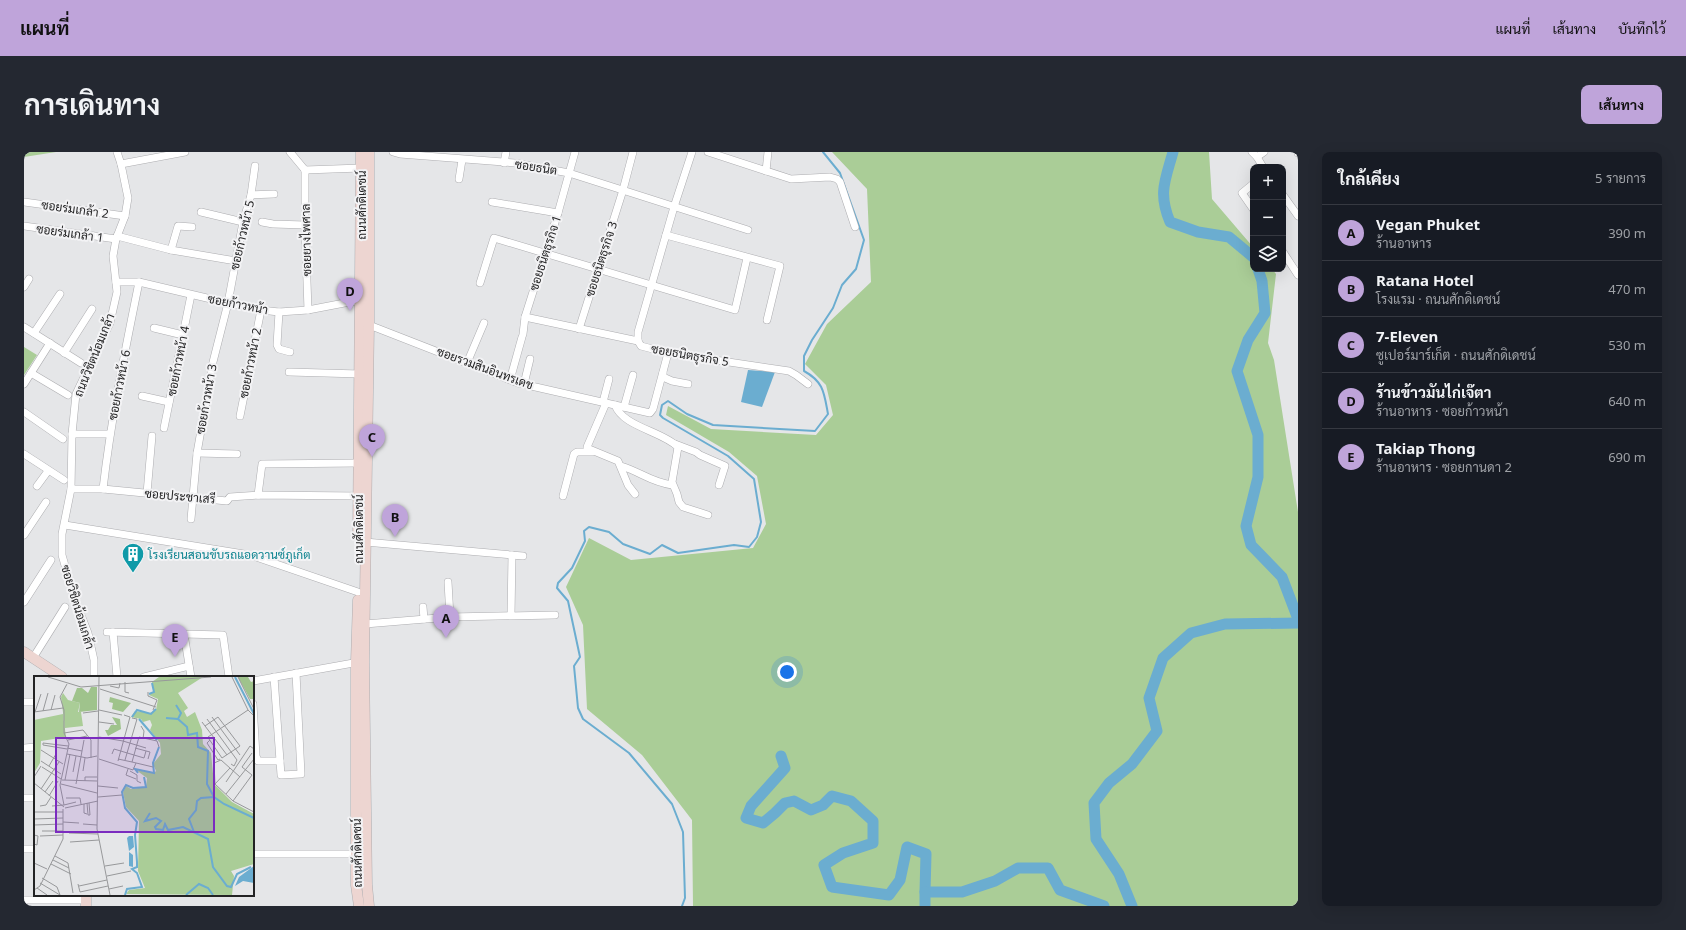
<!DOCTYPE html>
<html lang="th">
<meta charset="utf-8">
<style>
body{margin:0;font-family:"Noto Sans",Sarabun,sans-serif;background:#242831;color:#f1f3f6}
.controls{position:absolute;right:12px;top:12px;display:grid;overflow:hidden;border-radius:8px;box-shadow:0 4px 16px #0002}
.controls button{width:36px;height:36px;display:grid;place-items:center;padding:0;border:0;border-bottom:1px solid #363941;background:#171b24;color:#f1f3f6;font:20px sans-serif}
.you{position:absolute;left:763px;top:520px;width:14px;height:14px;margin:-10px;border:3px solid #fff;border-radius:50%;background:#1a73e8;box-shadow:0 0 0 6px #1a73e833}
.badge{display:grid;place-items:center;width:26px;height:26px;border-radius:50%;background:#bfa4da;color:#111;font-size:13px;font-weight:700}
.pin{position:absolute;translate:-50% -33px;filter:drop-shadow(0 1px 2px #0008)}
.pin::after{content:'';position:absolute;top:21px;width:14px;height:12px;background:inherit;clip-path:polygon(0 0,100% 0,50% 100%)}
.list{margin:0;padding:0;list-style:none}
h2{display:flex;justify-content:space-between;align-items:center;height:52px;margin:0;padding:0 16px;font-size:17px}
h2 small{font-size:13px;font-weight:400;color:#9ea1a6}
.list li{display:grid;grid-template-columns:26px 1fr auto;gap:12px;align-items:center;box-sizing:border-box;height:56px;padding:0 16px;border-top:1px solid #363941}
.list b{display:block;font-size:15px;white-space:nowrap}
.list p{margin:0;font-size:13px;white-space:nowrap;color:#9ea1a6}
.list em{font-size:13px;font-style:normal;color:#9ea1a6}
.icon{flex:none;width:22px;height:22px;fill:none;stroke:currentColor;stroke-width:2;stroke-linecap:round;stroke-linejoin:round}
.map{position:relative;flex:none;width:1274px;height:754px;overflow:hidden;border-radius:8px}
header{display:flex;align-items:center;gap:24px;box-sizing:border-box;height:56px;padding:0 20px;background:#bfa4da;color:#111}
header strong{font-size:19px}
nav{display:flex;gap:22px;margin-inline-start:auto;font-size:14px}
.intro{display:flex;align-items:center;justify-content:space-between;box-sizing:border-box;height:96px;padding:0 24px}
h1{margin:0;font-size:28px}
.button{padding:10px 18px;border-radius:8px;background:#bfa4da;color:#111;font-size:14px;font-weight:700}
main{display:flex;gap:24px;padding:0 24px}
aside{flex:1;background:#171b24;border-radius:8px;box-shadow:0 4px 16px #0002}
.map>svg:first-child{display:block}
</style>
<header>
<strong>แผนที่</strong>
<nav><a>แผนที่</a><a>เส้นทาง</a><a>บันทึกไว้</a></nav>
</header>
<div class="intro"><h1>การเดินทาง</h1><a class="button">เส้นทาง</a></div>
<main>
<div class="map">
<svg width="1274" height="754" viewBox="0 0 1274 754">
<rect width="100%" height="100%" fill="#e5e6e8"/>
<!-- green -->
<g fill="#aacd97">
<polygon points="0,0 32,0 0,5"/>
<polygon points="808,0 1185,0 1188,47 1229,95 1229,117 1248,117 1252,122 1244,191 1250,208 1274,360 1274,754 669,754 668,668 618,603 563,557 559,473 542,435 565,386 607,408 729,396 742,372 733,324 705,300 642,263 644,254 687,277 792,283 809,263 802,233 781,212 803,172 847,130 843,37"/>
<polygon points="0,195 13,203 0,223"/>
</g>
<!-- water -->
<polygon fill="#6badd0" points="724,218 751,220 738,255 717,250"/>
<g fill="none" stroke-linecap="round" stroke-linejoin="round">
<!-- stream -->
<path stroke="#6badd0" stroke-width="2" d="M658,754L661,746L659,680L648,652L605,601L559,567L554,556L550,514L556,505L544,449L533,436L534,431L548,416L561,389L560,379L565,375L585,380L599,392L626,402L638,393L654,401L710,393L725,395L733,385L737,370L730,327L704,304L639,266L636,263L638,253L644,249L663,262L689,273L791,279L804,262C800,241 800,230 780,219V204L788,188L809,156L818,133L832,117L840,88L816,21L799,0"/>
<!-- river -->
<g stroke="#6badd0" stroke-width="11">
<path d="M1149,0C1141,29 1134,41 1146,70L1174,80L1205,85L1229,105"/>
<polyline points="1234,117 1238,129 1241,161 1224,188 1213,219 1234,283 1234,325 1222,374 1227,393 1258,425 1274,467"/>
<polyline points="757,604 761,616 727,654 722,666 739,671 751,661 761,651 770,649 787,658 799,653 808,644 827,649 849,669 849,691 819,701 800,713 808,735 865,743 876,728 883,695 902,702 901,740 938,740 971,729 994,716 1024,716 1036,738 1080,754"/>
<polyline points="901,754 901,740"/>
<polyline points="1108,754 1095,722 1072,687 1070,651 1085,631 1108,612 1133,579 1125,546 1139,506 1167,481 1201,472 1274,471"/>
</g>
<!-- street casing -->
<g stroke="#adadb0" stroke-width="8">
<g id="street">
<polyline points="266,0 281,18"/>
<polyline points="369,0 376,2 491,11 545,21 724,78"/>
<polyline points="668,0 650,55 614,180 614,189 617,194 644,201 765,219 772,223 784,232"/>
<polyline points="684,0 767,27 806,25 813,27 816,30 831,75"/>
<polyline points="1228,0 1233,5 1240,0"/>
<polyline points="1274,0 1274,1"/>
<polyline points="1233,5 1239,15"/>
<polyline points="480,11 482,0"/>
<polyline points="97,12 161,0"/>
<polyline points="281,18 281,73 284,158"/>
<polyline points="281,18 337,16"/>
<polyline points="742,19 744,0"/>
<polyline points="435,27 438,8"/>
<polyline points="1229,32 1218,41 1229,57"/>
<polyline points="227,43 250,42"/>
<polyline points="1259,43 1274,64"/>
<polyline points="0,50 101,64"/>
<polyline points="468,50 534,61"/>
<polyline points="177,60 219,70"/>
<polyline points="238,70 249,72 281,73"/>
<polyline points="0,74 92,87"/>
<polyline points="642,83 756,114 743,168"/>
<polyline points="93,84 147,98 212,109"/>
<polyline points="147,98 154,74 168,75"/>
<polyline points="1259,100 1274,123"/>
<polyline points="92,130 115,130 204,151 237,158 255,160 284,158 336,148"/>
<polyline points="456,131 470,86 711,158 723,106"/>
<polyline points="0,135 5,127"/>
<polyline points="255,160 253,193 255,197 266,200"/>
<polyline points="501,165 614,189"/>
<polyline points="345,173 494,231 626,261 629,257 644,201"/>
<polyline points="0,175 57,211"/>
<polyline points="130,176 159,183"/>
<polyline points="555,177 599,38 609,0"/>
<polyline points="10,181 36,142"/>
<polyline points="499,182 501,165 534,61 551,0"/>
<polyline points="40,201 68,157"/>
<polyline points="443,211 460,171"/>
<polyline points="265,220 336,222"/>
<polyline points="7,221 44,243"/>
<polyline points="639,221 639,225 648,229 664,232"/>
<polyline points="486,228 498,185"/>
<polyline points="0,232 26,191"/>
<polyline points="500,232 506,207"/>
<polyline points="118,244 145,250"/>
<polyline points="579,250 585,227"/>
<polyline points="582,251 563,295 565,297 594,309 604,333 611,342"/>
<path d="M591,253C599,275 638,279 654,295L648,330L653,342L655,350L659,355L684,363"/>
<polyline points="600,255 609,223"/>
<polyline points="0,260 39,287"/>
<polyline points="216,264 237,158"/>
<polyline points="140,276 167,143"/>
<polyline points="48,282 86,282"/>
<polyline points="651,292 672,300 676,303 701,314 695,333"/>
<polyline points="173,301 213,302"/>
<polyline points="0,302 40,328"/>
<path d="M597,314C617,320 626,330 648,333"/>
<polyline points="13,334 24,319"/>
<polyline points="47,337 79,337 203,349 206,345 234,343 335,344"/>
<path d="M79,337C87,267 101,199 115,130"/>
<polyline points="123,341 128,284"/>
<polyline points="234,343 238,312 335,311"/>
<polyline points="539,344 550,302 553,300 569,300"/>
<polyline points="167,367 173,301 189,210 204,151 219,70 227,43 231,14"/>
<polyline points="41,373 226,403 334,440"/>
<polyline points="0,383 22,350"/>
<polyline points="341,390 499,404"/>
<polyline points="424,430 426,465"/>
<polyline points="0,450 27,408"/>
<polyline points="399,455 400,467"/>
<polyline points="487,463 488,403"/>
<polyline points="341,472 426,465 531,463"/>
<polyline points="83,480 199,483 205,525"/>
<polyline points="89,480 93,525"/>
<polyline points="160,482 167,525"/>
<polyline points="9,506 41,455"/>
<polyline points="70,525 70,508 64,481 50,445 38,403 38,382 47,337 48,282 52,242 86,171 93,140 89,104 92,87 101,64 104,46 97,12 93,0"/>
<polyline points="120,525 165,514"/>
<polyline points="250,525 257,623 277,622 272,521"/>
<polyline points="229,529 335,510"/>
<polyline points="0,550 11,550"/>
<polyline points="229,552 232,604 234,609 256,609"/>
<polyline points="0,596 11,595"/>
<polyline points="0,646 11,646"/>
<polyline points="0,697 11,697"/>
<polyline points="229,702 332,702"/>
<polyline points="0,748 62,748"/>
</g>
</g>
<!-- secondary casing -->
<g stroke="#adadb0" stroke-width="11">
<g id="secondary">
<polyline points="334,384 337,0"/>
<polyline points="334,448 332,510 332,733 335,754"/>
<polyline points="0,500 38,525"/>
<polyline points="62,743 62,754"/>
<polyline points="345,754 343,733 340,510 345,173 345,0"/>
</g>
</g>
<!-- street -->
<use href="#street" stroke="#fff" stroke-width="7"/>
<!-- secondary -->
<use href="#secondary" stroke="#edd5d1" stroke-width="10"/>
</g>
<!-- icons -->
<defs>
<g id="building-pin" transform="scale(1.15)"><path d="M0 17L-7.5 6A9.5 9.5 0 1 1 7.5 6Z" fill="#0f9aa8" stroke="#f3f3f5"/><path d="M-4-6H4V6H1V3H-1V6H-4ZM-2.5-4.3h1.7v1.8h-1.7ZM.8-4.3h1.7v1.8H.8ZM-2.5-1h1.7V.8h-1.7ZM.8-1h1.7V.8H.8Z" fill="#fff"/></g>
</defs>
<g fill-rule="evenodd">
<use href="#building-pin" x="109" y="402"/>
</g>
<g text-anchor="middle" dominant-baseline="central" stroke-width="4" stroke-linejoin="round" paint-order="stroke">
<!-- street labels -->
<g font-size="12" fill="#232324" stroke="#f3f3f5">
<text transform="translate(512 15) rotate(9)">ซอยธนิต</text>
<text transform="translate(337 53) rotate(-90)">ถนนศักดิเดชน์</text>
<text transform="translate(51 57) rotate(8)">ซอยร่มเกล้า 2</text>
<text transform="translate(46 81) rotate(8)">ซอยร่มเกล้า 1</text>
<text transform="translate(218 83) rotate(-77)">ซอยก้าวหน้า 5</text>
<text transform="translate(282 88) rotate(-91)">ซอยยางไพศาล</text>
<text transform="translate(521 101) rotate(-72)">ซอยธนิตธุรกิจ 1</text>
<text transform="translate(577 107) rotate(-72)">ซอยธนิตธุรกิจ 3</text>
<text transform="translate(214 152) rotate(11)">ซอยก้าวหน้า</text>
<text transform="translate(70 203) rotate(-68)">ถนนวิชิตน้อมเกล้า</text>
<text transform="translate(666 203) rotate(10)">ซอยธนิตธุรกิจ 5</text>
<text transform="translate(154 209) rotate(-79)">ซอยก้าวหน้า 4</text>
<text transform="translate(226 211) rotate(-79)">ซอยก้าวหน้า 2</text>
<text transform="translate(461 216) rotate(20)">ซอยรวมสินอินทรเดช</text>
<text transform="translate(95 233) rotate(-79)">ซอยก้าวหน้า 6</text>
<text transform="translate(182 247) rotate(-80)">ซอยก้าวหน้า 3</text>
<text transform="translate(156 344) rotate(5)">ซอยประชาเสรี</text>
<text transform="translate(334 377) rotate(-90)">ถนนศักดิเดชน์</text>
<text transform="translate(54 455) rotate(73)">ซอยวิชิตน้อมเกล้า</text>
<text transform="translate(333 701) rotate(-91)">ถนนศักดิเดชน์</text>
</g>
<!-- culture labels -->
<g font-size="12" fill="#0d838f" stroke="#f3f3f5" text-anchor="start">
<text x="124" y="402">โรงเรียนสอนขับรถแอดวานซ์ภูเก็ต</text>
</g>
</g>
<!-- overview -->
<g transform="translate(10 524)">
<rect width="220" height="220" fill="#e5e6e8"/>
<path d="M125,1H169L144,17L154,32L150,35L153,41L161,36L168,54L169,68L177,77L180,108L198,126L220,138V188L197,195L200,200L198,219L92,218L95,214L111,212L104,195L105,145L92,131L89,116L92,110L97,113L112,111L113,102L102,94L120,97L122,95L119,88L127,78L126,67L116,54L118,49L116,44L109,46L107,43L97,41L101,35L116,37L122,34L124,23L115,19L120,15L118,6ZM29,17L34,24L46,27L44,36H47L49,50L31,52L27,21ZM29,38L32,61L7,65L6,87L0,97V44Z" fill="#aacd97"/>
<path d="M204,1H214L217,6L220,5V23H216ZM57,11H63V34L45,36L46,27L38,25L43,12H48L54,17ZM76,21L97,27L89,36L78,33L79,27L75,26ZM78,41L86,43L87,53L74,60L71,54H74L77,49H83Z" fill="#9fc38c"/>
<path d="M95,160H99L100,171L95,175L93,162ZM95,176L99,179V191L95,190ZM220,190V207L209,205L201,210L205,201Z" fill="#6badd0"/>
<path fill="none" stroke="#6badd0" stroke-width="2" d="M201,1L220,38M115,18L120,16L118,7M142,29L147,37L144,43L153,51L154,59L163,57L164,71L174,75L173,108L180,121L190,128L220,142M98,41L103,34L117,38L122,33M132,42L144,43M105,43L123,64M104,97L101,93L120,97L119,87L125,71M116,137L111,145L122,142L127,145L121,151L122,153L129,154L131,148L134,154L149,151L174,163L179,191L193,210L197,211L203,198L217,191M160,156L155,143L162,134L163,125L167,122L180,121M91,219L93,213L108,211L103,197L98,193L103,191V186L101,159L103,146L91,132L88,116L92,109L99,112L112,111L110,101M152,219L165,208L174,212L179,219"/>
<path fill="none" stroke="#97989a" stroke-width="1" d="M14,1L47,11L177,1M65,1L63,153L76,219M198,1L214,34L220,40M204,1L220,33M91,6V16L95,17M76,10L85,12L86,7M66,13L122,31M114,16V20L123,24L119,34M17,34L21,19M65,34L88,39M9,35L14,17M0,36L29,32M1,36L7,18M49,37L64,35M178,41L206,79M173,43L203,84L200,90L197,88M65,46L80,48M168,46L193,79M107,50L110,55L109,63M171,50L184,41L206,70L188,82L175,63M30,57L49,54L57,64M65,61L89,65L112,72M174,61L214,34M34,64L53,60M57,64V82M176,64L173,67L184,84L186,83M33,72L48,75M101,72L116,76L114,83M33,73L9,69V67L34,70M7,74L29,88M33,78L53,82L63,80M78,78L80,73L110,82L112,75M65,83L99,94L102,87M84,83L98,86M91,84L103,43L98,42M7,85L27,98M84,85L96,41L90,39M15,90L22,78M8,91L27,103M119,91L98,86L105,61L123,65L125,71M94,93L92,99L102,103M49,95L51,82M96,95L103,99V105L107,107M39,96L42,80M0,101L7,90M206,101L187,84L180,87L181,108L199,125L220,136M28,104L63,105M31,104L36,78M51,105V101H63M192,106L216,70L220,73M0,107L30,131M27,108L63,117M42,108L50,64M181,108L196,92M64,110L84,112M7,113L25,86M11,116L19,105M192,118L220,83M15,120L24,105M64,121L88,119M32,122H46L47,128M199,125L218,99L208,91L218,77M53,127L54,139M50,128V137L53,138M30,129L42,126M6,130L12,129L17,121M18,130L30,129L26,109L35,68L30,57V34L26,21L33,8M31,132L64,125M0,136H29M54,139H56L55,127M0,143L29,142M29,146L45,147M49,148L63,149M0,149L29,148M8,155H29M35,157L64,158M0,159L4,160L3,169L0,168M6,160L29,159M36,166L65,164M21,180L34,187L39,217M19,184L35,192M0,187L13,193M17,188L37,198M71,190L90,187M73,200L97,195M8,202L23,211L26,219M6,207L26,219M44,208L46,216L74,210M45,210L73,204M3,212L13,219M75,213L89,210M0,214L6,210L29,163V133"/>
<path fill="#7b2cbf" fill-opacity="0.15" stroke="#7b2cbf" stroke-width="2" d="M22,62H180V156H22Z"/>
<rect width="220" height="220" fill="none" stroke="#232324" stroke-width="2"/>
</g>
</svg>
<div class="controls">
<button>+</button>
<button>−</button>
<button><svg class="icon" aria-label="layers" viewBox="0 0 24 24"><path d="M12 4l9 5-9 5-9-5zM3 14l9 5 9-5"/></svg></button>
</div>
<div class="you"></div>
<div class="pin badge" style="left:422px;top:486px">A</div>
<div class="pin badge" style="left:371px;top:385px">B</div>
<div class="pin badge" style="left:348px;top:305px">C</div>
<div class="pin badge" style="left:326px;top:159px">D</div>
<div class="pin badge" style="left:151px;top:505px">E</div>
</div>
<aside>
<h2>ใกล้เคียง<small>5 รายการ</small></h2>
<ul class="list">
<li><span class="badge">A</span><div><b>Vegan Phuket</b><p>ร้านอาหาร</p></div><em>390 m</em></li>
<li><span class="badge">B</span><div><b>Ratana Hotel</b><p>โรงแรม · ถนนศักดิเดชน์</p></div><em>470 m</em></li>
<li><span class="badge">C</span><div><b>7-Eleven</b><p>ซูเปอร์มาร์เก็ต · ถนนศักดิเดชน์</p></div><em>530 m</em></li>
<li><span class="badge">D</span><div><b>ร้านข้าวมันไก่เจ๊ตา</b><p>ร้านอาหาร · ซอยก้าวหน้า</p></div><em>640 m</em></li>
<li><span class="badge">E</span><div><b>Takiap Thong</b><p>ร้านอาหาร · ซอยกานดา 2</p></div><em>690 m</em></li>
</ul>
</aside>
</main>
